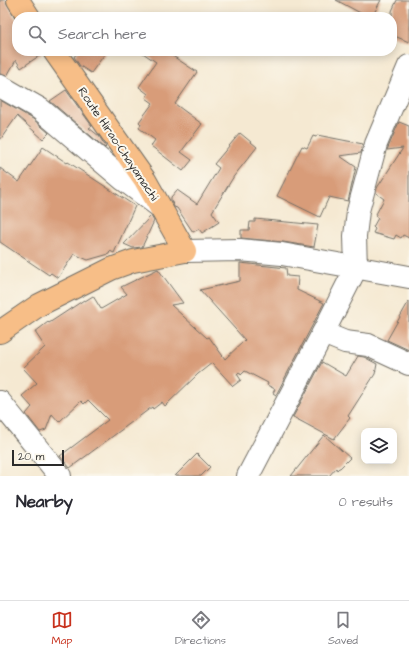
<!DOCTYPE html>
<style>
body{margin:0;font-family:"Architects Daughter",sans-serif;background:#f2f2f3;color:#2b2b33}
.controls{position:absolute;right:12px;bottom:12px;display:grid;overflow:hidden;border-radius:8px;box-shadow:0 2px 10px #0003}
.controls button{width:36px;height:36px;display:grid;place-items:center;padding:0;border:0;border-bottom:1px solid #e1e1e2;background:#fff;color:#2b2b33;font:20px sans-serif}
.scale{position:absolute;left:12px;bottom:10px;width:52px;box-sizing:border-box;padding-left:4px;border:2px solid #2b2b2b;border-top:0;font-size:11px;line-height:14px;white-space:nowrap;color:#2b2b2b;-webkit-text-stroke:3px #fbf7ec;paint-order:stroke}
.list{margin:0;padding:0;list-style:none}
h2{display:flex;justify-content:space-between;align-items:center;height:52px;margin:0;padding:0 16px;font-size:17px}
h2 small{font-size:13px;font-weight:400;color:#7c7c81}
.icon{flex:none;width:22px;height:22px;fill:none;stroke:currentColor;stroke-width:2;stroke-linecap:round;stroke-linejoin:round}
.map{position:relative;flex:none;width:409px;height:476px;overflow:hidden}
.search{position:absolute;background:#fff;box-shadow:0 2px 10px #0003;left:12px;right:12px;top:12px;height:44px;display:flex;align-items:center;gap:10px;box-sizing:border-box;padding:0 14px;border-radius:16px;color:#7c7c81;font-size:15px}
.sheet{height:124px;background:#fff}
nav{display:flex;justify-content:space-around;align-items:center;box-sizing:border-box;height:56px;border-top:1px solid #e1e1e2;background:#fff;font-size:11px;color:#7c7c81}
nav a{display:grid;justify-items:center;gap:2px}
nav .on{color:#c8321e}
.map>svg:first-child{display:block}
</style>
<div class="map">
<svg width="409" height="476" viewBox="0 0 409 476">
<rect width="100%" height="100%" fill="#fbf7ec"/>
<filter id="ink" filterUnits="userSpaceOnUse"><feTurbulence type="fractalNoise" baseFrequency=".025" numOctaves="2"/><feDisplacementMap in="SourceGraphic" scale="8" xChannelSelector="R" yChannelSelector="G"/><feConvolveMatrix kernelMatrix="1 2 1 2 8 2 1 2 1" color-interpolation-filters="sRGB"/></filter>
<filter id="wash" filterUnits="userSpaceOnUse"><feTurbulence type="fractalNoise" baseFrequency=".012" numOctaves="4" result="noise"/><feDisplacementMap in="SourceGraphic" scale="16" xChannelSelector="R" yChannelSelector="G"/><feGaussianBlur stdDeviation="0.9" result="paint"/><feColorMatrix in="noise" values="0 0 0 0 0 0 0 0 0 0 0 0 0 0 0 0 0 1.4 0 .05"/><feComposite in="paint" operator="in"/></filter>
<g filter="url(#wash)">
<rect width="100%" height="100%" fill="#f5e9d2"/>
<g id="blocks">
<!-- building -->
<g fill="#d89c79">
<polygon points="0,0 5,0 17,21 17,51 42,51 42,54 21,68 16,60 7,76 0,74"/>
<polygon points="336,0 381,0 372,17 368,17"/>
<polygon points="397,0 409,0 409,42 392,35 392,11"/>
<polygon points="78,51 107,51 91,73 80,66 74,57"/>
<polygon points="140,51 165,51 197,72 175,104 202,124 181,152 192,160 183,171 151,146 155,140 139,128 141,124 139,122 153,103 146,98 148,94 139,87 156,62"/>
<polygon points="66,90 92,126 89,128 99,136 106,147 105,148 50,101"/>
<polygon points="0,100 33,119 49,133 43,139 17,116 0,140"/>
<polygon points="399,122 409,126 409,238 403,235 401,238 396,235 394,239 373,233 375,229 373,227 378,218 375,216 384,199 376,193 377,188 403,148 387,150"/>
<polygon points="240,133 257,147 234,176 212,212 219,222 202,233 199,229 193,232 177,208 174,207 171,200 171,197 177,190 197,204 219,168 214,164"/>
<polygon points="317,135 363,144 361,153 340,156 356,167 348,201 329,197 320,217 277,196 302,146 307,148 313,136 316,137"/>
<polygon points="43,147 67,163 68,162 135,206 114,253 110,251 109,254 88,260 74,254 58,278 51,273 49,275 0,242 0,168 19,182"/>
<polygon points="151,216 154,221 142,247 133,248 124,244"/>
<polygon points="255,219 318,225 314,247 283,242 241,238 241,230 249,230 250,222 255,222"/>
<polygon points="240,263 286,268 287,276 298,277 297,290 324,303 276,395 273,393 275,389 267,385 268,383 245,371 241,375 239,372 237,374 241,380 233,386 212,363 198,374 165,406 162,402 153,409 152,407 70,468 60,456 108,420 88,400 84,404 81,401 59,422 52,414 46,430 40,432 26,414 32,407 22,396 37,383 23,368 45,347 35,332 48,322 49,323 84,300 85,301 93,296 101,309 127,294 121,287 158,269 183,303 171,305 207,338 209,337 225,359 245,340 200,290 240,281"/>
<polygon points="409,301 409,350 387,340"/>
<polygon points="358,356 364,357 377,364 375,374 348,416 350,418 334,439 293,417 322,362 346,376"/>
<polygon points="324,435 350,458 340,468 339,468 337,470 336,468 329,476 291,476"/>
<polygon points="197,454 210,467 201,476 175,476"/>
</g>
</g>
</g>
<g filter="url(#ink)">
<use href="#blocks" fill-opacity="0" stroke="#726e65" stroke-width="1"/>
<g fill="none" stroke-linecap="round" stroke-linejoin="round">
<!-- minor casing -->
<g stroke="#726e65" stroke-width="24">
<g id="minor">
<polyline points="0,86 40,109 124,180 160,207"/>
<polyline points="185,251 240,250 282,254 409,277"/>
<polyline points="323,333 345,342 368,345 409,364"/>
<polyline points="0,402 60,476"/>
<polyline points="248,476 323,333 356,268 355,236 358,211 376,144 409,66"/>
</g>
</g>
<!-- major casing -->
<g stroke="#726e65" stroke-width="24">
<g id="major">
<polyline points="18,0 29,17"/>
<polyline points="0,332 39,305 111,269 133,261 185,251 145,180 54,51"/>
</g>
</g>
<!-- minor -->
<use href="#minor" stroke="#fff" stroke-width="22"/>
<!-- major -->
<use href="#major" stroke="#f7be87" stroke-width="22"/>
</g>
</g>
<g text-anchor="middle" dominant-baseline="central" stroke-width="4" stroke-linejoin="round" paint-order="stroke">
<!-- street labels -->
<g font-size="12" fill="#2b2b2b" stroke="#fbf7ec">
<text transform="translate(118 144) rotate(56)">Route Hirao-Chayamachi</text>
</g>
</g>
</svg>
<div class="controls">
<button><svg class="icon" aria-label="layers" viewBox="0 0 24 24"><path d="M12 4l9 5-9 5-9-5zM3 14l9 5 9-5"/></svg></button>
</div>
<div class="scale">20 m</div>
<div class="search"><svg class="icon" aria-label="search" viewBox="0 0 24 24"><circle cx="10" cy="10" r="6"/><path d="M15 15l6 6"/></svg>Search here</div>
</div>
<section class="sheet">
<h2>Nearby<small>0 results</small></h2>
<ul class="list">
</ul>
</section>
<nav>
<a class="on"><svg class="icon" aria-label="map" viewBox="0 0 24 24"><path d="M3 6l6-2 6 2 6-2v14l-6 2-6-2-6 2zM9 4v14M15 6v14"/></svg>Map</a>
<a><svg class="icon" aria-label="directions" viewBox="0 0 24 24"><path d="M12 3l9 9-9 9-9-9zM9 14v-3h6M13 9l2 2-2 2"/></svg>Directions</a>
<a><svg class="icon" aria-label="saved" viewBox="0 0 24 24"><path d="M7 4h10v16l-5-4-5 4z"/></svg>Saved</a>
</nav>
